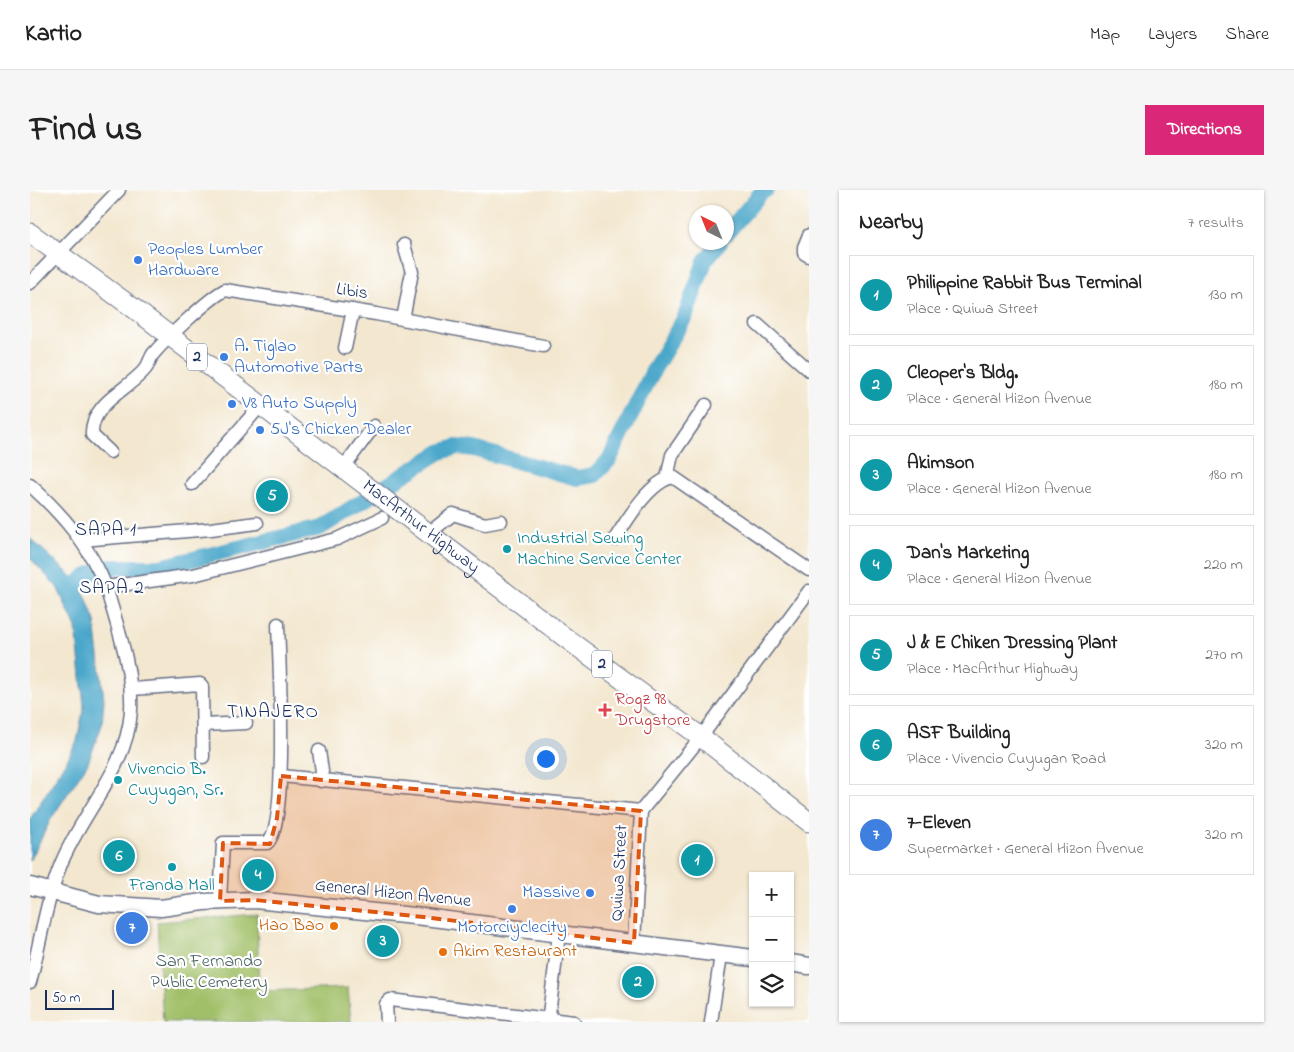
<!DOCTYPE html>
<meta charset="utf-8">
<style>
body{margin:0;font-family:"Indie Flower",sans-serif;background:#f6f6f6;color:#222}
.controls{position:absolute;right:15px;bottom:15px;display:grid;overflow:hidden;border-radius:0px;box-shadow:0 1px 4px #0004}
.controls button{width:45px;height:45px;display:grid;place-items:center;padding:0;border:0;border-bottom:1px solid #e0e0e0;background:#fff;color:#222;font:25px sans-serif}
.compass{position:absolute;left:659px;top:15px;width:45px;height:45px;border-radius:50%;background:#fff;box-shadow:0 1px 4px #0004;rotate:317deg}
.scale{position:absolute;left:15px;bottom:12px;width:69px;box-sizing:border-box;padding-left:5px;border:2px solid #1b2f5e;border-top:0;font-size:14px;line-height:18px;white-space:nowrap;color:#1b2f5e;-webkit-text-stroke:4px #fff;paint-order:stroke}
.you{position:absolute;left:515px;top:568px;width:18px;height:18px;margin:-12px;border:4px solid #fff;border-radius:50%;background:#1a73e8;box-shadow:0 0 0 8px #1a73e833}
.badge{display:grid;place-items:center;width:32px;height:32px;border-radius:50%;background:#db2777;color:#fff;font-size:16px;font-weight:700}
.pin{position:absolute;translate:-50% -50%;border:2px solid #fff;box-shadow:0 1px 5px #0006}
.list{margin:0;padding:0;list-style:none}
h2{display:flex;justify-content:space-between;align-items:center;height:65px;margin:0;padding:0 20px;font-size:21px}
h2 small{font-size:16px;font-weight:400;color:#767676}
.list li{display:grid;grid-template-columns:32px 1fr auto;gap:15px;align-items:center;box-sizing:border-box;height:80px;margin:0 10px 10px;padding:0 10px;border:1px solid #e0e0e0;border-radius:0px}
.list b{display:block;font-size:19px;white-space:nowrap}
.list p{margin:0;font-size:16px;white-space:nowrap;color:#767676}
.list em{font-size:16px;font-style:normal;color:#767676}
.icon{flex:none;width:28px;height:28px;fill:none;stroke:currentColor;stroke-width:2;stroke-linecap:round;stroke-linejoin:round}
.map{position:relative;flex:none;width:779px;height:832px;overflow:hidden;border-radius:0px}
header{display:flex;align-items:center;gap:30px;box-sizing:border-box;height:70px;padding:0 25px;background:#fff;border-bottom:1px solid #e0e0e0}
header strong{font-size:24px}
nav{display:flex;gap:28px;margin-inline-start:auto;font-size:18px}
.intro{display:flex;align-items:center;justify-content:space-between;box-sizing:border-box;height:120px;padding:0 30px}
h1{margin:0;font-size:35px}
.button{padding:12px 22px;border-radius:0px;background:#db2777;color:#fff;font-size:18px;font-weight:700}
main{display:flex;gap:30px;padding:0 30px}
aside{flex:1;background:#fff;border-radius:0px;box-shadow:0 1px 4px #0004}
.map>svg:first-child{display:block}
</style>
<header>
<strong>Kartio</strong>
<nav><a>Map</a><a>Layers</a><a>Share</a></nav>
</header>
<div class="intro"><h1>Find us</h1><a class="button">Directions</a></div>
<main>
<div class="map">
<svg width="779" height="832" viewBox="0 0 779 832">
<rect width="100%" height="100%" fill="#fff"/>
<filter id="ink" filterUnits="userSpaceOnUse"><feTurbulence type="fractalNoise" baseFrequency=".02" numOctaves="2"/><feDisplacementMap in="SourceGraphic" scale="10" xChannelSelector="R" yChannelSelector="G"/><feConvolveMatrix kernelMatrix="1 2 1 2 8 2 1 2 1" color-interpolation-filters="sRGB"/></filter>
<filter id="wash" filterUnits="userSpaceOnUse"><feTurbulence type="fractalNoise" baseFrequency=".0096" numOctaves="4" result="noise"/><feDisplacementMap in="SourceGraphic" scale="20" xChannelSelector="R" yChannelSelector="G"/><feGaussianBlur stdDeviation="1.12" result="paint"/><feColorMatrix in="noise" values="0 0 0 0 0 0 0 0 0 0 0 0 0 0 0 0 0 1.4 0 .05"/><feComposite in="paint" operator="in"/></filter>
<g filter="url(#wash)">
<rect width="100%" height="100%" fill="#f3e7cf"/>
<!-- green -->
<polygon fill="#a1bf67" stroke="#5e7762" points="227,724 229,801 318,798 321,832 133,832 127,732"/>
<!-- water -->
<polygon fill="#4ba7ca" stroke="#336b94" points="0,348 49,393 56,407 65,431 74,510 72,535 58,573 21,629 0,671 0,629 37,570 47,551 54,516 46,438 27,397 0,368"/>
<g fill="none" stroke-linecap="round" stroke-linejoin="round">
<!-- river -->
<g stroke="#4ba7ca" stroke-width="16">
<polyline points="696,44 731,3 736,0"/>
<polyline points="41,398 60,384 80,377 130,377 290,338 410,262 427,257 444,259 547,288 565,285 579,270 624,179 655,127 675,71 690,52"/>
</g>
</g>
</g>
<g filter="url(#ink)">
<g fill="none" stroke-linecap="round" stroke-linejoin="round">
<!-- minor casing -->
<g stroke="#676f86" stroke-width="15">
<g id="minor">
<polyline points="779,45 774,57 774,63 779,66"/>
<polyline points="0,93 89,0"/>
<polyline points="373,129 382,82 374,55"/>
<polyline points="727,134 779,180"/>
<polyline points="315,158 323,120"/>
<path d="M80,262L62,245C60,213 100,199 116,178C119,174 120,168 123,164C136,149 178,109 195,100L346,124L513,156"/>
<polyline points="313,278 344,236"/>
<polyline points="637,288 642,265 676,215"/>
<polyline points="162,294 231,215"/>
<path d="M0,295C32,324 60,356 76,397C87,436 103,479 101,520C98,578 52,622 31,674C16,711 10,754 0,792"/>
<polyline points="399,343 423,324 455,334 471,331"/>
<path d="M585,349C597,330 620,291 643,287L779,380"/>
<polyline points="52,350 181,339 227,333"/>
<polyline points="76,397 163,385 307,349 352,328"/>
<polyline points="102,499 170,494 172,496 173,567"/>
<polyline points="173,535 216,533"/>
<polyline points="289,561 292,581 291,591"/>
<polyline points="251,586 611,621"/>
<path d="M190,711L193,653H237C259,636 249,468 248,434"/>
<polyline points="604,753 611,621 671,547 779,401"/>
<polyline points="357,832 356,814 360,810 544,832"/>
<polyline points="518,832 529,744"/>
<polyline points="681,832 691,765"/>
</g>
</g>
<!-- major casing -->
<g stroke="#676f86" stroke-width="19">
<g id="major">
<polyline points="0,696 69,714 131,718 173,712 225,710 394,727 723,768"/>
<polyline points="760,773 779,776"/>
</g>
</g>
<!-- highway casing -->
<g stroke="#676f86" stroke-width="21">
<g id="highway">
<path id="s1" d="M0,43L102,117L537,449L671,547L779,632"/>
</g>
</g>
<!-- minor -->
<use href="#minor" stroke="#fff" stroke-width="12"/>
<!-- major -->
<use href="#major" stroke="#fff" stroke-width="16"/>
<!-- highway -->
<use href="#highway" stroke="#fff" stroke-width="19"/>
</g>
</g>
<!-- marked area -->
<path fill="#de5710" fill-opacity="0.2" stroke="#de5710" stroke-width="4" stroke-dasharray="10 6" stroke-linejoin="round" d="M251,586L611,621L604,753L394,727L225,710L190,711L193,653L240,654L247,628Z"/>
<!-- markers -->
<g fill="#3f7fe0" stroke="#fff" stroke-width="2">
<circle cx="108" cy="70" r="5"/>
<circle cx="194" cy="167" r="5"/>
<circle cx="202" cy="214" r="5"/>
<circle cx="230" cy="240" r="5"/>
<circle cx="560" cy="703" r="5"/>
<circle cx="482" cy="719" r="5"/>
</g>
<g fill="#0f9aa8" stroke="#fff" stroke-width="2">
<circle cx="477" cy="359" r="5"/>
<circle cx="88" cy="590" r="5"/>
<circle cx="142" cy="677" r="5"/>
</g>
<path fill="#e0444e" stroke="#fff" stroke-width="2" d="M572.5 512.5h5v5h5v5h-5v5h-5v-5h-5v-5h5z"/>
<g fill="#e8710a" stroke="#fff" stroke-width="2">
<circle cx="304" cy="736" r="5"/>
<circle cx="413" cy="762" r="5"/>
</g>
<g text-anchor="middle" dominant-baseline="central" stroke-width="4.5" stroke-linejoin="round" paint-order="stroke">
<!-- shield labels -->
<g fill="#fff" stroke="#5f6d8e" stroke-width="1">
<rect x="157" y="153.5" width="20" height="27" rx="4"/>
<rect x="562" y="460.5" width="20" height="27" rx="4"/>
</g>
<g font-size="16" font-weight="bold" fill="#1b2f5e">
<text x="167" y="167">2</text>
<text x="572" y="474">2</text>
</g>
<!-- shop labels -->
<g font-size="18" fill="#366cbe" stroke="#fff" text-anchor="start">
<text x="118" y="60">Peoples Lumber<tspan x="118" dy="21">Hardware</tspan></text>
<text x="204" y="157">A. Tiglao<tspan x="204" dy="21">Automotive Parts</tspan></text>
<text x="212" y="214">V8 Auto Supply</text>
<text x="240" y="240">5J's Chicken Dealer</text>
<text x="550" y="703" text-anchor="end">Massive</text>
<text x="482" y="738" text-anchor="middle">Motorciyclecity</text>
</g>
<!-- street labels -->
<g font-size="18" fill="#1b2f5e" stroke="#fff">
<text transform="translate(322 102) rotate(9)">Libis</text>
<text stroke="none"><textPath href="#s1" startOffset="489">MacArthur Highway</textPath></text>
<text transform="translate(590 683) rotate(-87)">Quiwa Street</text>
<text transform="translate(363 704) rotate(6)">General Hizon Avenue</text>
</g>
<!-- culture labels -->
<g font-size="18" fill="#0d838f" stroke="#fff" text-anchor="start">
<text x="487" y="349">Industrial Sewing<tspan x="487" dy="21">Machine Service Center</tspan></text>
<text x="98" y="580">Vivencio B.<tspan x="98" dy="21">Cuyugan, Sr.</tspan></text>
<text x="142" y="696" text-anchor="middle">Franda Mall</text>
</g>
<!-- health labels -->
<g font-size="18" fill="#be3a42" stroke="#fff" text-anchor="start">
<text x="585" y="510">Rogz 98<tspan x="585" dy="21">Drugstore</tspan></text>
</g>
<!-- food labels -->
<g font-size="18" fill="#c56008" stroke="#fff" text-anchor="end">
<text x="294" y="736">Hao Bao</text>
<text x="423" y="762" text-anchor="start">Akim Restaurant</text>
</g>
<!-- park labels -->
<g font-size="18" fill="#4a6161" stroke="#fff">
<text x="179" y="772">San Fernando<tspan x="179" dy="21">Public Cemetery</tspan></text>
</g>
<!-- neighbourhood labels -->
<g font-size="19" letter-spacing="1" fill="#1b2f5e" stroke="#fff">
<text x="76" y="340">SAPA 1</text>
<text x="82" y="398">SAPA 2</text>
<text x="243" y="522">TINAJERO</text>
</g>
</g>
</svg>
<div class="controls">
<button>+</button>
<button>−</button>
<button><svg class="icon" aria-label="layers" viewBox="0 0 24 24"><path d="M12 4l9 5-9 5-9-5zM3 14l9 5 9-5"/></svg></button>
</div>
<svg class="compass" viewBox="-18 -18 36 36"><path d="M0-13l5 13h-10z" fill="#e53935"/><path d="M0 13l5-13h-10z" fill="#767676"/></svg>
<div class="scale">50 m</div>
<div class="you"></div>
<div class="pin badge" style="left:667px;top:670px;background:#0f9aa8">1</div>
<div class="pin badge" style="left:608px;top:792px;background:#0f9aa8">2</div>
<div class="pin badge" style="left:353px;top:751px;background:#0f9aa8">3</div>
<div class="pin badge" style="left:228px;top:685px;background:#0f9aa8">4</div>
<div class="pin badge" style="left:242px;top:306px;background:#0f9aa8">5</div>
<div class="pin badge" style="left:89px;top:666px;background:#0f9aa8">6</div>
<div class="pin badge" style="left:102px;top:738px;background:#3f7fe0">7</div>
</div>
<aside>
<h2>Nearby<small>7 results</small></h2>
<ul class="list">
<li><span class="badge" style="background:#0f9aa8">1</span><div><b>Philippine Rabbit Bus Terminal</b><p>Place · Quiwa Street</p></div><em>130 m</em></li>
<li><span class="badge" style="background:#0f9aa8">2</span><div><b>Cleoper's Bldg.</b><p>Place · General Hizon Avenue</p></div><em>180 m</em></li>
<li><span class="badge" style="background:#0f9aa8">3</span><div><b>Akimson</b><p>Place · General Hizon Avenue</p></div><em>180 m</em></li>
<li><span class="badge" style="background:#0f9aa8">4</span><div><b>Dan's Marketing</b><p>Place · General Hizon Avenue</p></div><em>220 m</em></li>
<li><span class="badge" style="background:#0f9aa8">5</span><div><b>J &amp; E Chiken Dressing Plant</b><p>Place · MacArthur Highway</p></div><em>270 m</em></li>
<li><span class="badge" style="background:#0f9aa8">6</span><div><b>ASF Building</b><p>Place · Vivencio Cuyugan Road</p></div><em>320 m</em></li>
<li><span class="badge" style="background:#3f7fe0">7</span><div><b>7-Eleven</b><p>Supermarket · General Hizon Avenue</p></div><em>320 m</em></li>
</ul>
</aside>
</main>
